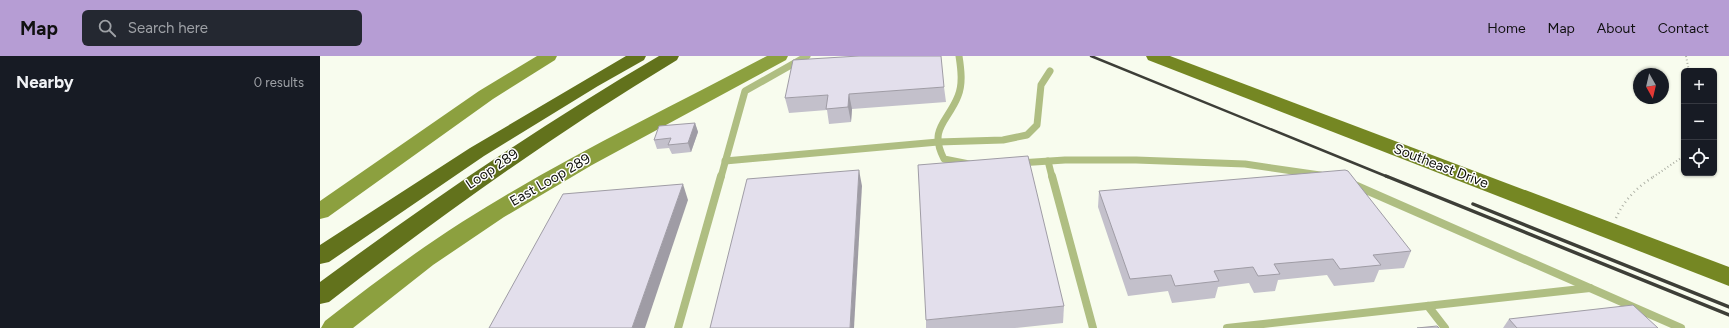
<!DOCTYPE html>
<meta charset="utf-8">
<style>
body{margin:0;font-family:Figtree,sans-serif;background:#242831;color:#f1f3f6}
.controls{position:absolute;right:12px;top:12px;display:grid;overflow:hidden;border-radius:6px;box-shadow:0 1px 3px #0004}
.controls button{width:36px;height:36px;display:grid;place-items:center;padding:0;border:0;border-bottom:1px solid #363941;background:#171b24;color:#f1f3f6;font:20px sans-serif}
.compass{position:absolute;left:1313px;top:12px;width:36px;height:36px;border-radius:50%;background:#171b24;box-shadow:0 1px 3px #0004;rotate:172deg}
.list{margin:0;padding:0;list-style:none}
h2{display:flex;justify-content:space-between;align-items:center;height:52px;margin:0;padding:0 16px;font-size:17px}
h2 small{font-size:13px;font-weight:400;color:#9ea1a6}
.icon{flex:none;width:22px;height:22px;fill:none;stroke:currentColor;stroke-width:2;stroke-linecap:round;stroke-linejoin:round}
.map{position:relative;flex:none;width:1409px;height:272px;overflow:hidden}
header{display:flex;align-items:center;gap:24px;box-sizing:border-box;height:56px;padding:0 20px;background:#b69dd4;color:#111}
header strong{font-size:19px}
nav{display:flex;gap:22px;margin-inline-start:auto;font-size:14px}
.search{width:280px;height:36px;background:#242831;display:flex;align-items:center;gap:10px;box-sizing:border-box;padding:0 14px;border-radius:6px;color:#9ea1a6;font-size:15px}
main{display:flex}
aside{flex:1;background:#171b24}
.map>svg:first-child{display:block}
</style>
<header>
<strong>Map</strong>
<div class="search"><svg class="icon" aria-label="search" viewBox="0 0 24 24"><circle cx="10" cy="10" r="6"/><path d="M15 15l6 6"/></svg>Search here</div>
<nav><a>Home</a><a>Map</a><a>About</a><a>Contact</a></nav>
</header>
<main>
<aside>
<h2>Nearby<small>0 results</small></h2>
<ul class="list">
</ul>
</aside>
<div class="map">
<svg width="1409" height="272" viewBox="0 0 1409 272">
<rect width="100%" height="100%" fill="#f8fcee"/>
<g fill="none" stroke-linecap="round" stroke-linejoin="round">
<!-- path-far1 -->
<g stroke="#adb0a5" stroke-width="2" stroke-dasharray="1 2.5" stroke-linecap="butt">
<polyline points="1366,0 1369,15"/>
<polyline points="1333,121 1364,100"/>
</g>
<!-- path -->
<path stroke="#adb0a5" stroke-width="2.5" stroke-dasharray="1 3.5" stroke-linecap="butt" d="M1296,162C1304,144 1318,130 1335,120"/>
<!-- service-far1 -->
<g stroke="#afbe82" stroke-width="7">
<path d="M639,0C641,13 643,28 638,40C628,66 608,72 624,103L649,108"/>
<polyline points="405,105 618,86 683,84 707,79 717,69 721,29 730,15"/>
<polyline points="728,105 732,121"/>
<polyline points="699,107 745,104 816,104 925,108 1000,119"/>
<polyline points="401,121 425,35 487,0"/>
</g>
<!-- service -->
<g stroke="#afbe82" stroke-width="8">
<polyline points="732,120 773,272"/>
<polyline points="1030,127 1361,272"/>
<polyline points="1108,250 1125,272"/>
<polyline points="358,272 401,120"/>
<polyline points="907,272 1270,232"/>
</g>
<!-- secondary -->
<g fill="#8ca03f" fill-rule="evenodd">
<polygon points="217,0 237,0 235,4 173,43 8,161 0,163 0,145 159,35"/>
<path d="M447,0H468L466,4L272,109L184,161L113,209L33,272H1L5,265C50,230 95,196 142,166C240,104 345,54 447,0Z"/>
</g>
<!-- primary -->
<polygon fill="#758723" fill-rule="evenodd" points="826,0 850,0 1409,211 1409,230 828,4"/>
<!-- motorway -->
<g fill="#62721c" fill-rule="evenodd">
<polygon points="306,0 326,0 324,4 278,30 164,100 9,206 0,208 0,189 150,92"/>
<path d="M339,0H359L357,4C236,77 121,159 9,246L0,248V226C110,145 221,69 339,0Z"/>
</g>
<!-- rail-far1 -->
<polyline stroke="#3d3e37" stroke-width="2.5" points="771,0 1068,121"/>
<!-- rail -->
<g stroke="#3d3e37" stroke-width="3.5">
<polyline points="1066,120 1409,259"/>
<polyline points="1153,148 1409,251"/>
</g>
</g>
<!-- wall -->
<g fill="#c3c0cb">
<polygon points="624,31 626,46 532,53 531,66 509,68 507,54 469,57 465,42"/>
<polygon points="375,67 378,76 371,96 352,98 349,92 337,93 334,84"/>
<polygon points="779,135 1091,195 1084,212 1059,214 1054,226 1014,230 1007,219 958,224 955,235 934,237 929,227 898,231 895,242 852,247 848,235 808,240 778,151"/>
<polygon points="744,250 743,267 695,272 606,272 606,264"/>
<polygon points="1189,263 1338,272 1183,272"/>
</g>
<!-- shaded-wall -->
<g fill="#9f9ca5">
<polygon points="529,38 532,53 531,66 528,51"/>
<polygon points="375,67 378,76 371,96 368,87"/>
<polygon points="539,114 542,130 534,272 530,272"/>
<polygon points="363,128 368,144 325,272 312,272"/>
</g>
<!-- building -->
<g fill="#e3dfec" stroke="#9f9ca5">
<polygon points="539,0 621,0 624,31 529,38 528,51 506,53 508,39 465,42 473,4"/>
<polygon points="375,67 368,87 348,89 351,82 334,84 339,70"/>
<polygon points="708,100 744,250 606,264 598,109"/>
<polygon points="539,114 530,272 390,272 427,123"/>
<polygon points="1025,114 1028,115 1091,195 1053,199 1061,209 1020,213 1013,203 954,208 960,218 938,220 933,211 894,215 899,225 855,230 851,219 810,223 779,135"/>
<polygon points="363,128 312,272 169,272 243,138"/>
<polygon points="1313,249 1338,272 1197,272 1189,263"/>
<polygon points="1117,270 1119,272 1097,272"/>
</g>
<g text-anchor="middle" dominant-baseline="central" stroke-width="3" stroke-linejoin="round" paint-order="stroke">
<!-- street labels -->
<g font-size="14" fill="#0e0f0a" stroke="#fff">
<text transform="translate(1121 110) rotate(21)">Southeast Drive</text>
<text transform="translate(172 113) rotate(-34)">Loop 289</text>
<text transform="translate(230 124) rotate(-30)">East Loop 289</text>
</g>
</g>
</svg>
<div class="controls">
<button>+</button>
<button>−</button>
<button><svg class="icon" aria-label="locate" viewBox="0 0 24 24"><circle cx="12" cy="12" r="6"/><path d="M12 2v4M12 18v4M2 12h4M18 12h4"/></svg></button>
</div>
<svg class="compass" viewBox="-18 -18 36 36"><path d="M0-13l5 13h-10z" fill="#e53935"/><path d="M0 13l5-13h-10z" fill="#9ea1a6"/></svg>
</div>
</main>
